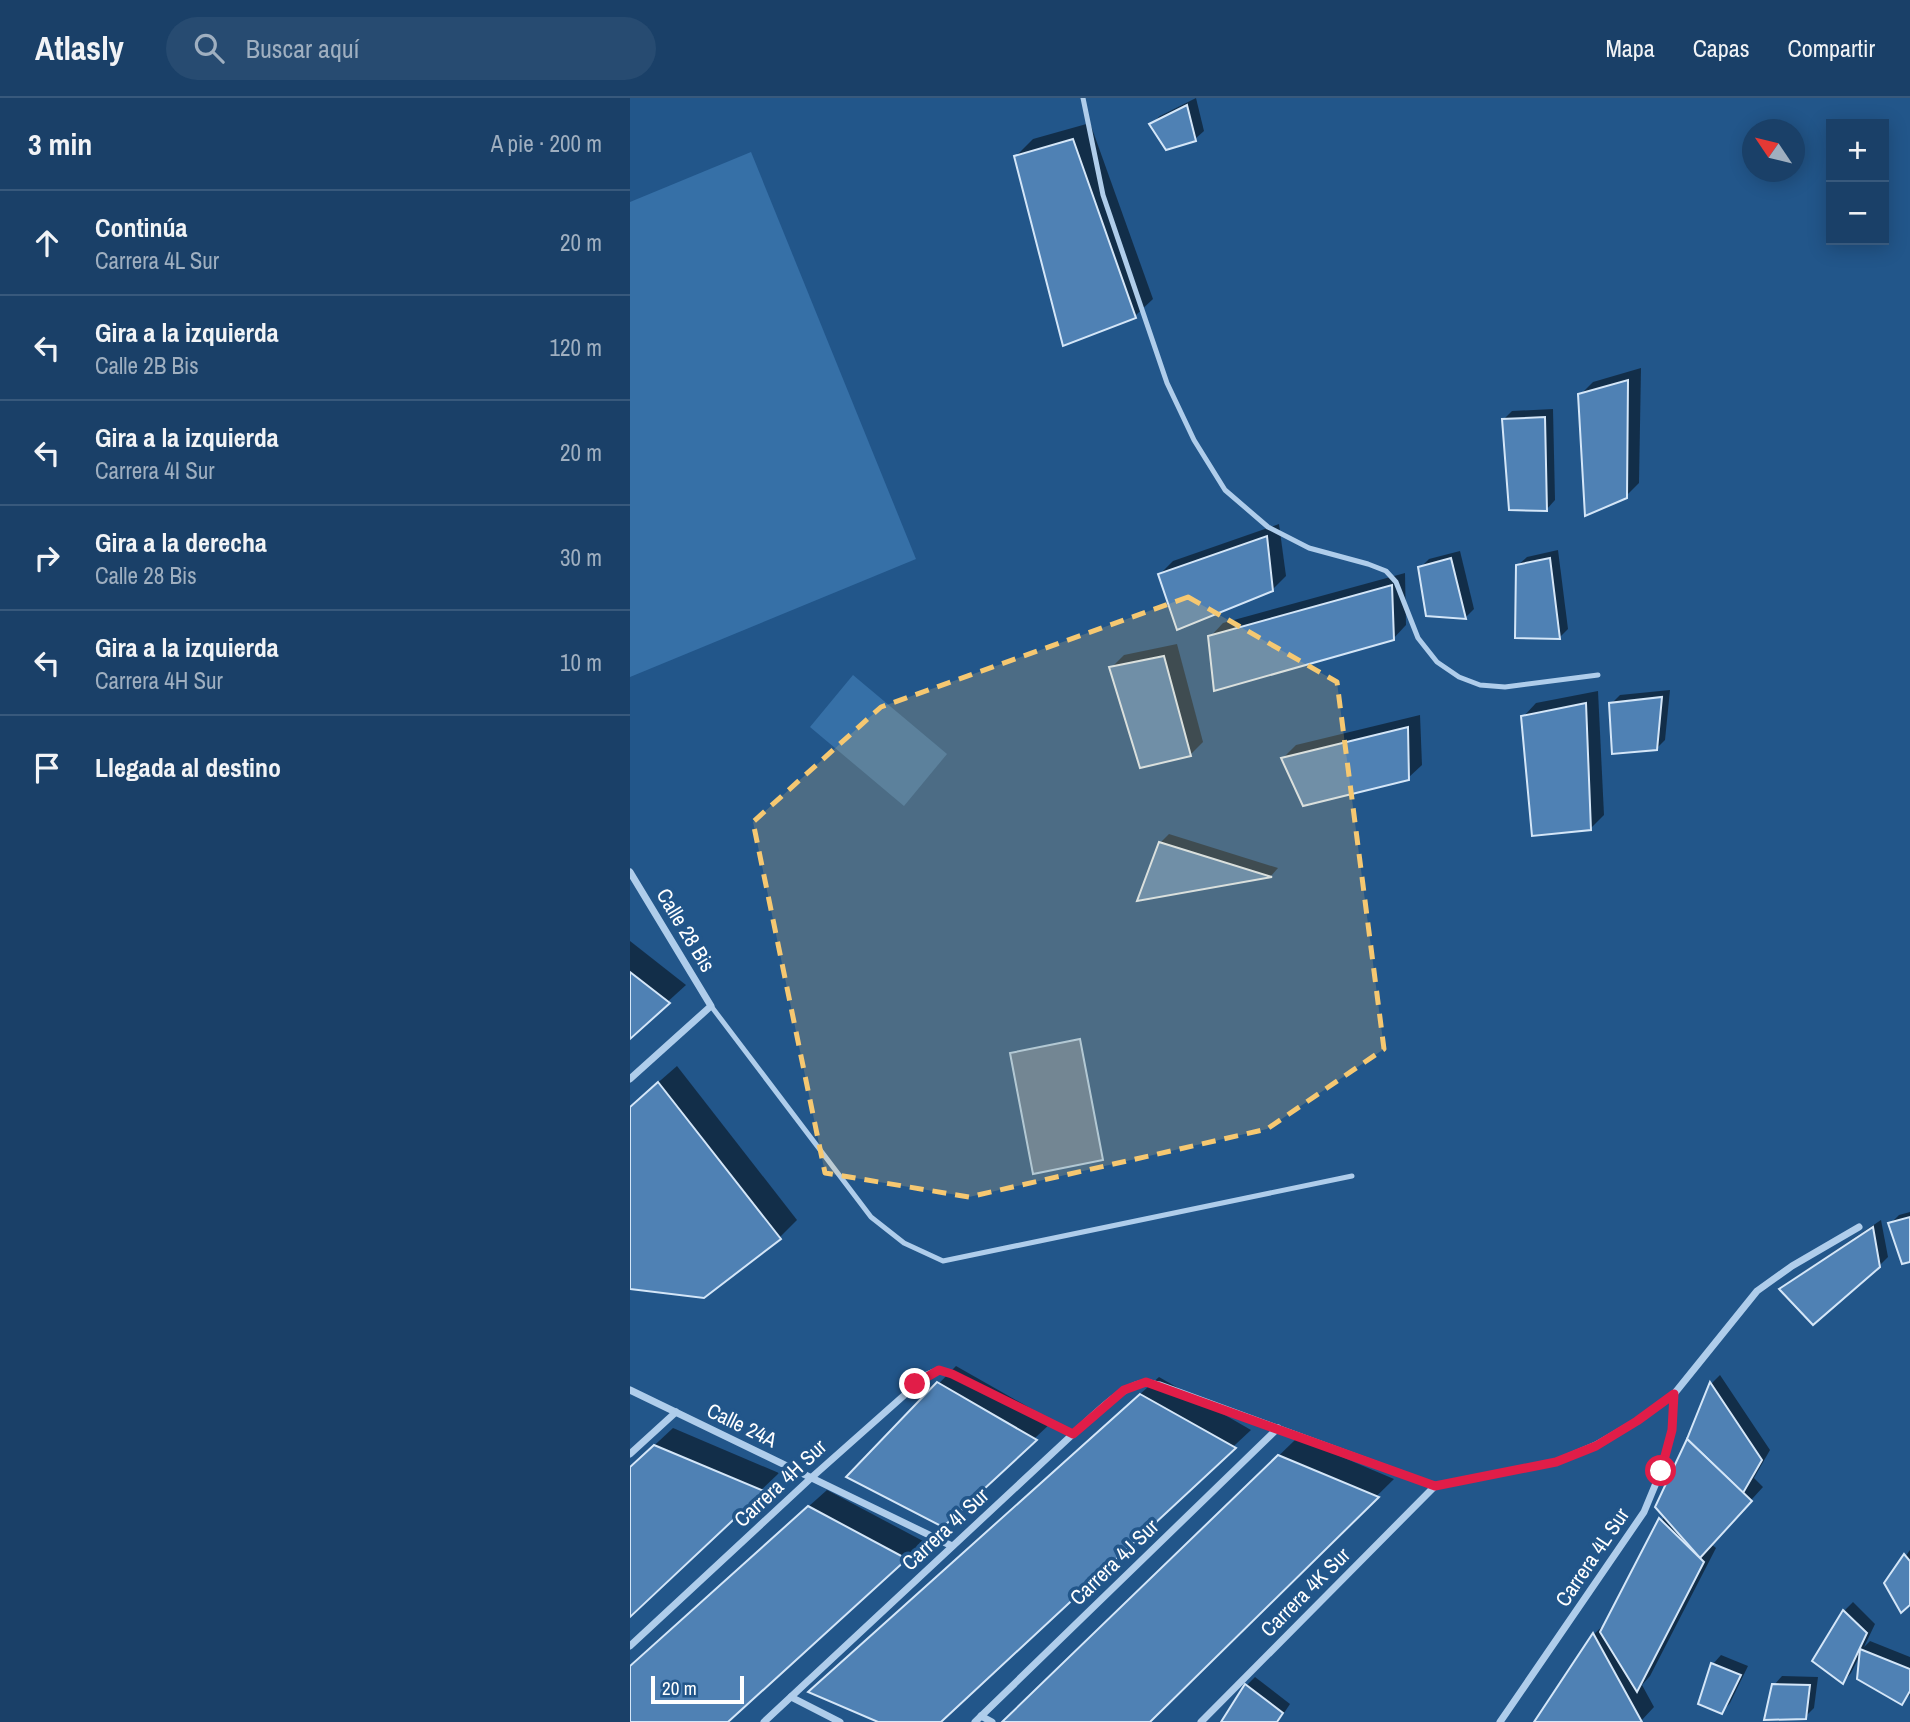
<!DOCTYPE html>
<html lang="es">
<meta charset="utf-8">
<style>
body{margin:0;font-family:"Archivo Narrow",sans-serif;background:#274b71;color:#f1f3f6}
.controls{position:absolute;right:21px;top:21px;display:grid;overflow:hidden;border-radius:0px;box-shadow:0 4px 18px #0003}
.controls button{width:63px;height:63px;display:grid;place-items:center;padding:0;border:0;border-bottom:2px solid #38597c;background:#1a4068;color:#f1f3f6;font:35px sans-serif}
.compass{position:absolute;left:1112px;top:21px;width:63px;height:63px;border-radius:50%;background:#1a4068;box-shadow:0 4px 18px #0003;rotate:305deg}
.scale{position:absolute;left:21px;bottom:18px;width:93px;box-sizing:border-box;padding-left:7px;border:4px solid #fff;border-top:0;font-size:19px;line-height:24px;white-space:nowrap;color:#fff;-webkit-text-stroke:5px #22568a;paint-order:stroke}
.stop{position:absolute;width:21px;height:21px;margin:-16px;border:5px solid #e11d48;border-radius:50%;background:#fff}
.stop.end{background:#e11d48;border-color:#fff;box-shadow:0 2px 7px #0008}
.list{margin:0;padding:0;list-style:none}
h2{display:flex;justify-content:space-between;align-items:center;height:91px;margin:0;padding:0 28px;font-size:30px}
h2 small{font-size:23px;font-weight:400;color:#9fafc0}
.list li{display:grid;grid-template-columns:46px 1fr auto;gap:21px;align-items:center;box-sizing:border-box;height:105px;padding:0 28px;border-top:2px solid #38597c}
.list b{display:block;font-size:26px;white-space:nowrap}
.list p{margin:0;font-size:23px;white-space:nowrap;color:#9fafc0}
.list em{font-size:23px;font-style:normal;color:#9fafc0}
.icon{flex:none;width:38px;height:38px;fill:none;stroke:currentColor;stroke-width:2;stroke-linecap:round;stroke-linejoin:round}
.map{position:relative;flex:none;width:1280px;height:1624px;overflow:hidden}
header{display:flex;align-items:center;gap:42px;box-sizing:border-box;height:98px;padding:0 35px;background:#1a4068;border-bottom:2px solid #38597c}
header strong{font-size:33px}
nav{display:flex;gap:38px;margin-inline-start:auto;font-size:24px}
.search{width:490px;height:63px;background:#274b71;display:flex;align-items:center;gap:18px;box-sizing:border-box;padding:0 24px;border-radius:38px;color:#9fafc0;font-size:26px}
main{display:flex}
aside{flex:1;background:#1a4068}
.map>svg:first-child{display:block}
</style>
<header>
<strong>Atlasly</strong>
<div class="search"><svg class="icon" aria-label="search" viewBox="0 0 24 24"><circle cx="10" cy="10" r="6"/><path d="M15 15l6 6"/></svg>Buscar aquí</div>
<nav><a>Mapa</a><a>Capas</a><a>Compartir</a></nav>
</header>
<main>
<aside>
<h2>3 min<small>A pie · 200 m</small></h2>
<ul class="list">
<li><svg class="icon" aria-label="ahead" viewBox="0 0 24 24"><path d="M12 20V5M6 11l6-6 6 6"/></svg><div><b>Continúa</b><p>Carrera 4L Sur</p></div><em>20 m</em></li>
<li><svg class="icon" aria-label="left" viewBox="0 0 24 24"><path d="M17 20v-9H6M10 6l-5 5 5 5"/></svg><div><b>Gira a la izquierda</b><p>Calle 2B Bis</p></div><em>120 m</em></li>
<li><svg class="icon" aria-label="left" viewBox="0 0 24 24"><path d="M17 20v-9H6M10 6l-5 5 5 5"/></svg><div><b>Gira a la izquierda</b><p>Carrera 4I Sur</p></div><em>20 m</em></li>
<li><svg class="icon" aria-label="right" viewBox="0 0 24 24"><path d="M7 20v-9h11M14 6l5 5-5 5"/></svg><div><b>Gira a la derecha</b><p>Calle 28 Bis</p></div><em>30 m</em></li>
<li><svg class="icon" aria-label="left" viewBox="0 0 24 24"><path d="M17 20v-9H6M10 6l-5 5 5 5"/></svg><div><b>Gira a la izquierda</b><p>Carrera 4H Sur</p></div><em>10 m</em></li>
<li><svg class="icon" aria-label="arrive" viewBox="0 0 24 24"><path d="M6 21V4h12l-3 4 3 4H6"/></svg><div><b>Llegada al destino</b></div></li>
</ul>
</aside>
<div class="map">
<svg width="1280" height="1624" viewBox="0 0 1280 1624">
<rect width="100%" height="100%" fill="#22568a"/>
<!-- green -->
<g fill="#3670a7">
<polygon points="121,54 286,461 0,579 0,104"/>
<polygon points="223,577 317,656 274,708 180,629"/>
</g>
<!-- water -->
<polygon fill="#53769c" stroke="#a3c9ec" stroke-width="2" points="450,941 473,1062 403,1076 380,955"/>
<!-- shadow -->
<g fill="#0007">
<polygon points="566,0 574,33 565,41 521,26 530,18"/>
<polygon points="460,25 523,201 505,218 386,58 403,41"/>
<polygon points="1011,270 1009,385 996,398 950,297 963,284"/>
<polygon points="923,311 925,402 917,411 873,322 882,313"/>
<polygon points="649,426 656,478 642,492 530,476 543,463"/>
<polygon points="928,452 938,531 929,540 888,467 897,459"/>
<polygon points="830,453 844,511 835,520 790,470 799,461"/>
<polygon points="775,475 776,527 763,541 580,539 593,525"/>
<polygon points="547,546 573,644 560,657 481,570 494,557"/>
<polygon points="1040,592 1035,642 1027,650 981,606 990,597"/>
<polygon points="968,593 974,717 961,730 893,619 906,605"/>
<polygon points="790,617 792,667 778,680 653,660 666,647"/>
<polygon points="539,736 648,770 641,778 510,801 530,745"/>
<polygon points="0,843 56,887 0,938"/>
<polygon points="47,968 167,1122 150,1139 74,1198 0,1189 0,1009"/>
<polygon points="1280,1114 1280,1162 1260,1126 1269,1117"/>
<polygon points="1251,1122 1258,1159 1249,1168 1151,1191 1160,1183"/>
<polygon points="326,1268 423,1323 313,1427 218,1378"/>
<polygon points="1090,1277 1140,1352 1124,1380 1133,1389 1081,1446 1086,1450 1020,1578 1012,1587 1024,1609 1010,1624 906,1624 964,1536 978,1523 1035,1417 1058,1342 1082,1285"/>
<polygon points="529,1279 621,1332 308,1624 252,1624 198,1577"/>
<polygon points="43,1330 149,1375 0,1517 0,1370"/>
<polygon points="667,1340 764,1381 517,1624 376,1624"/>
<polygon points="197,1392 293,1443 96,1624 0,1624 0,1568"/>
<polygon points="1280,1452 1280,1505 1256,1486"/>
<polygon points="1223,1504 1245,1526 1234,1549 1240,1543 1280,1559 1280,1597 1272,1604 1231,1555 1221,1575 1213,1584 1184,1562 1214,1513"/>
<polygon points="1091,1557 1118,1568 1100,1605 1092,1614 1083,1566"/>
<polygon points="1152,1578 1188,1579 1184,1610 1175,1619 1144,1587"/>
<polygon points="625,1579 660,1606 648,1624 593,1624 617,1587"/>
</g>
<!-- building -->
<g fill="#4f81b4" stroke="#d4e6f8" stroke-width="2">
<polygon points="557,7 566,43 536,52 519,26"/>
<polygon points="443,41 506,220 433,248 384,58"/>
<polygon points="998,282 997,400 955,418 948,296"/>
<polygon points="915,319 917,413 879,412 872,321"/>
<polygon points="637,438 643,493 547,532 528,476"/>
<polygon points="821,460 836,521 796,518 788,469"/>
<polygon points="920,460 930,541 885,540 886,467"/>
<polygon points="762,487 764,542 584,593 578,538"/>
<polygon points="534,558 561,658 510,670 479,569"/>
<polygon points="1032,599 1027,652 982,656 979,605"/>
<polygon points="956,605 961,732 902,738 891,618"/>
<polygon points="778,629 779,682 673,708 651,660"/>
<polygon points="529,744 642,779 507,803"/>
<polygon points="0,874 40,905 0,941"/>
<polygon points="28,984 151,1141 74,1200 0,1191 0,1009"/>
<polygon points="1280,1119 1280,1164 1272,1166 1258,1125"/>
<polygon points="1243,1129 1250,1169 1183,1227 1149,1191"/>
<polygon points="307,1284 407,1342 313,1429 216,1379"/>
<polygon points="1080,1284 1132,1362 1113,1395 1057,1341"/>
<polygon points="510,1296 606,1350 311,1624 248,1624 178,1594"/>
<polygon points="1057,1341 1122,1403 1070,1460 1025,1409"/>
<polygon points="24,1347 134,1393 0,1519 0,1369"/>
<polygon points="648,1357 749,1399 520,1624 372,1624"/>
<polygon points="178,1408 277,1461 98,1624 0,1624 0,1568"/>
<polygon points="1029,1420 1074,1464 1007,1594 970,1534"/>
<polygon points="1274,1456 1280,1463 1280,1507 1271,1515 1254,1485"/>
<polygon points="1213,1512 1237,1535 1213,1586 1182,1563"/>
<polygon points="963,1535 1012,1624 904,1624"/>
<polygon points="1230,1551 1280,1571 1280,1593 1272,1607 1227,1581"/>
<polygon points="1081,1565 1111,1577 1092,1616 1068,1606"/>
<polygon points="615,1586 653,1615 647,1624 591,1624"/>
<polygon points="1142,1586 1180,1587 1176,1621 1134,1622"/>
</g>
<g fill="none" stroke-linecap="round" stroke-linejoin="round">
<!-- lane -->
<g stroke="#afcdeb" stroke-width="5">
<polyline points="453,0 473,97 537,285 564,342 595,392 638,429 679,450 738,466 756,473 766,484 788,540 807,564 829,579 850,587 875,589 968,577"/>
<polyline points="81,908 241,1119 274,1145 313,1163 722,1078"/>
</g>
<!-- street -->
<g stroke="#afcdeb" stroke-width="7">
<polyline points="0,774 81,908 0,981"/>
<polyline points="0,1292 322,1448"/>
<polyline points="0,1356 46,1314"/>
<polyline points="0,1548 181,1380 297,1277 309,1272 322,1276 443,1336"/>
<polyline points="161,1599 210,1624"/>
<polyline points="351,1618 362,1624"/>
<path d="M134,1624L443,1336C460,1321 491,1288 513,1285C518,1284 524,1286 530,1287L805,1388L926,1364L966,1347L1007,1323L1044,1296L1127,1193L1162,1168L1229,1129"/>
<polyline points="345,1624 648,1330"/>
<polyline points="571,1624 805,1388"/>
<polyline points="870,1624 1014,1414 1031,1373 1042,1332 1044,1296"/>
</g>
</g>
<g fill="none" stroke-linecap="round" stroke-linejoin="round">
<!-- route -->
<polyline stroke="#e11d48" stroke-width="9" points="285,1286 309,1272 322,1276 443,1336 494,1292 516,1284 805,1388 926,1364 966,1348 1007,1323 1044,1296 1042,1332 1031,1373"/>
</g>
<!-- marked area -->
<path fill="#f6c871" fill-opacity="0.2" stroke="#f6c871" stroke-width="5" stroke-dasharray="14 9" stroke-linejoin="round" d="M558,499L707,584L754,951L637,1031L339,1099L195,1075L123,724L251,609Z"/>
<g text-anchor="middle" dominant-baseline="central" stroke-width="7" stroke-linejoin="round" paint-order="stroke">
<!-- street labels -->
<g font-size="21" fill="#fff" stroke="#22568a">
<text transform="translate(56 832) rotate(59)">Calle 28 Bis</text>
<text transform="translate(112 1327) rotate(26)">Calle 24A</text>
<text transform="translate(150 1385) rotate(-43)">Carrera 4H Sur</text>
<text transform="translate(315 1431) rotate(-43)">Carrera 4I Sur</text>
<text transform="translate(962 1459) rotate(-56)">Carrera 4L Sur</text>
<text transform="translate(484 1464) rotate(-44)">Carrera 4J Sur</text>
<text transform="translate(675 1494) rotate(-45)">Carrera 4K Sur</text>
</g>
</g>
</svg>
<div class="controls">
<button>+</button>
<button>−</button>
</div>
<svg class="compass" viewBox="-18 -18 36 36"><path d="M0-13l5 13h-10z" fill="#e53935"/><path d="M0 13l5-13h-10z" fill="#9fafc0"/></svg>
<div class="scale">20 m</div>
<div class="stop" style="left:1031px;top:1373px"></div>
<div class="stop end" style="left:285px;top:1286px"></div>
</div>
</main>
